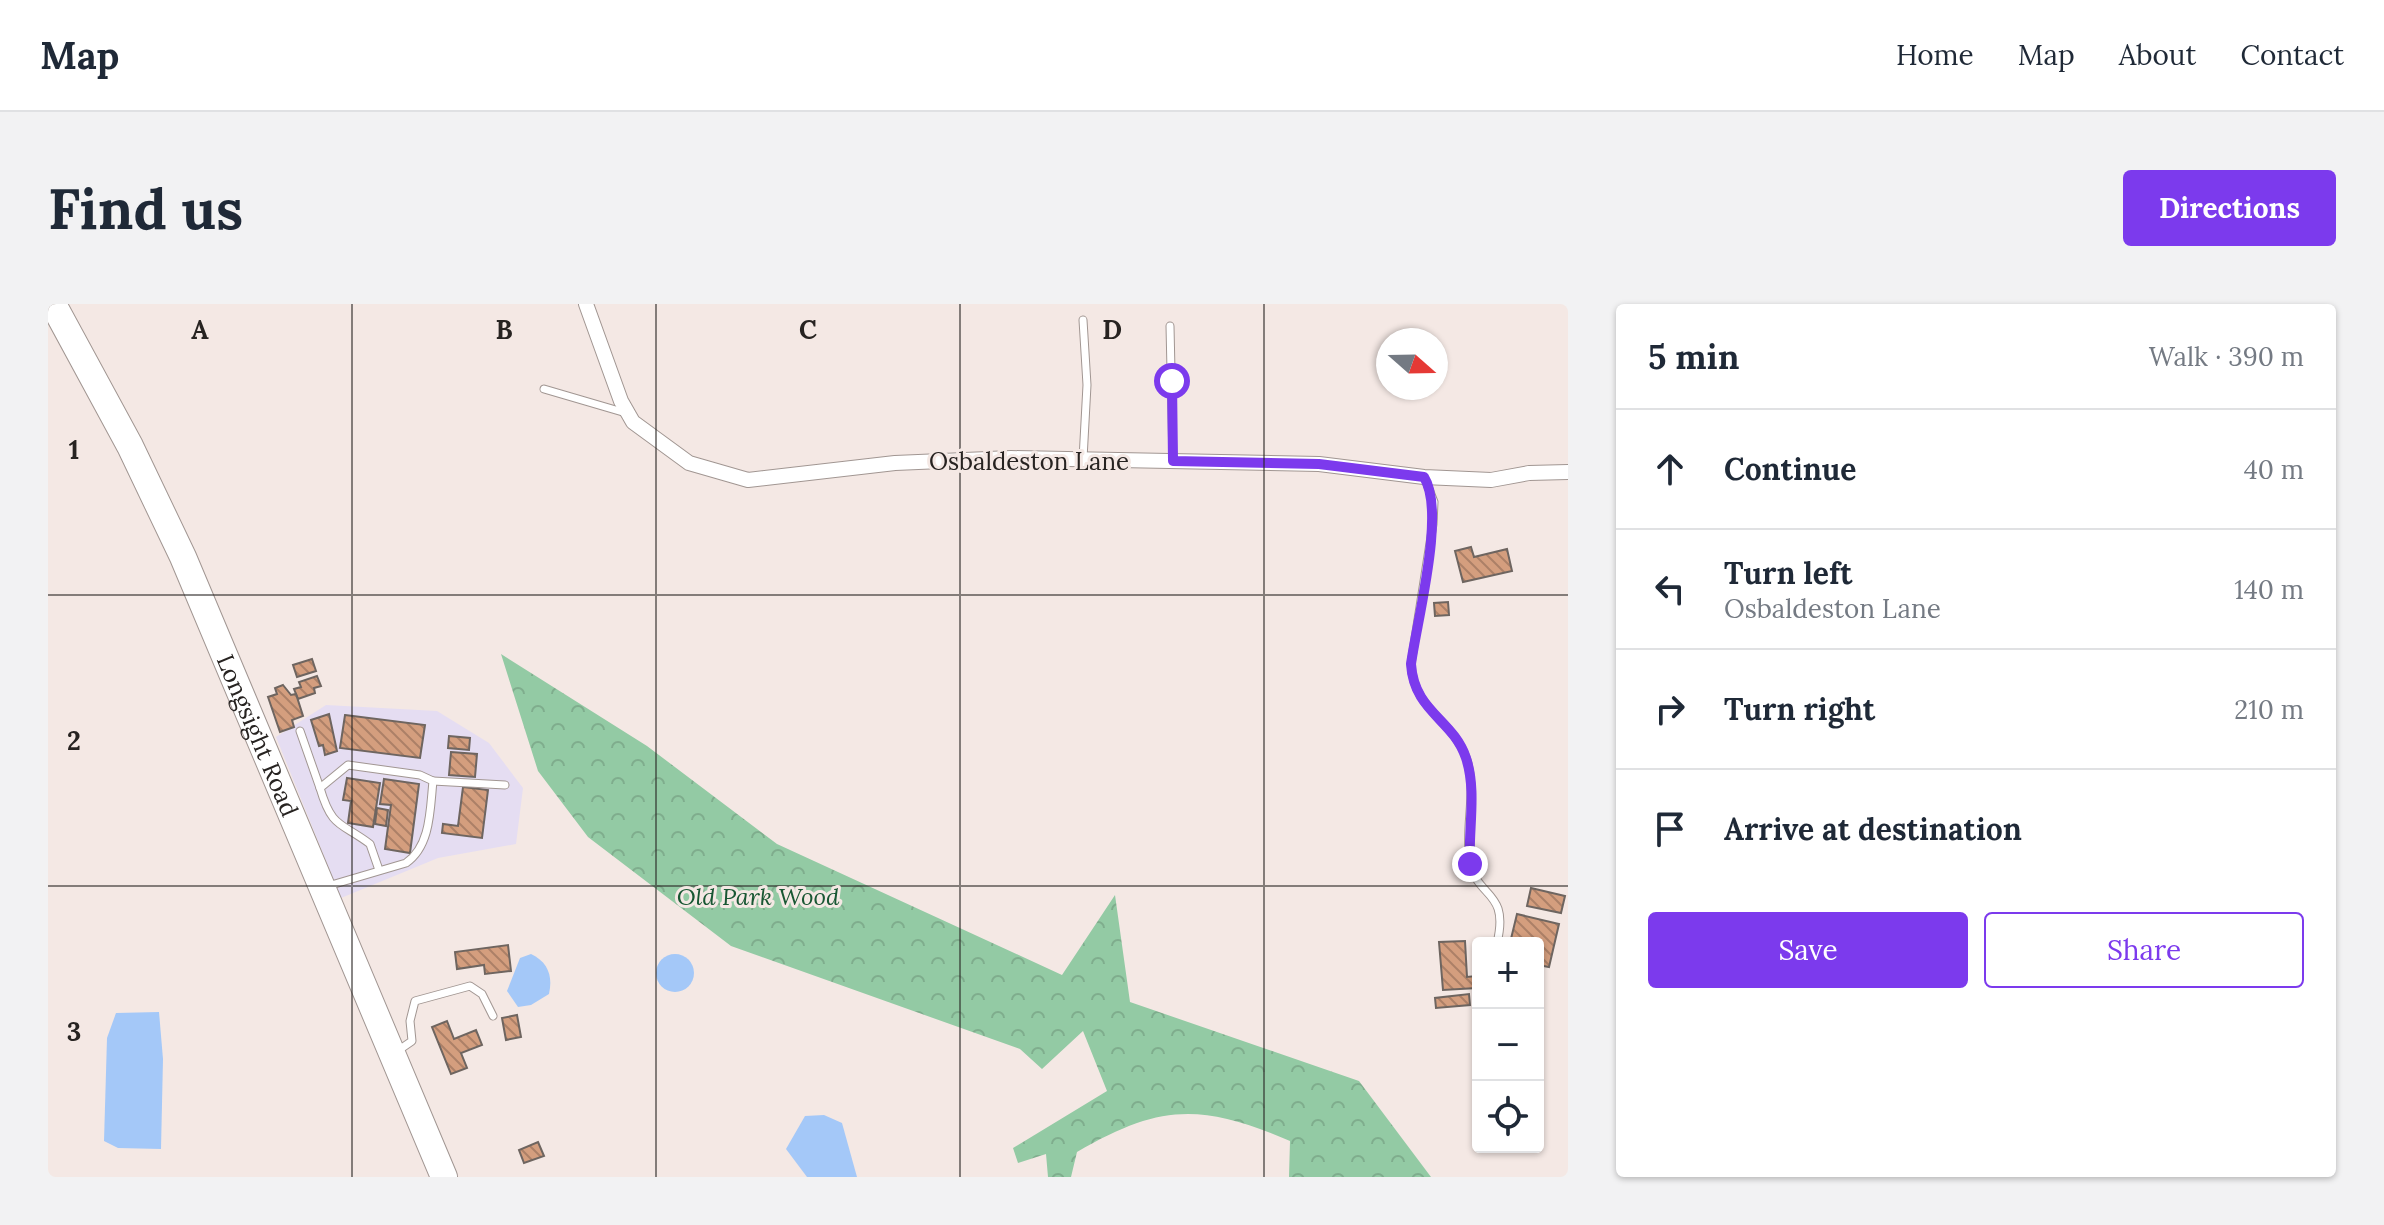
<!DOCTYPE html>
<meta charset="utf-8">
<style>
body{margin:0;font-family:Lora,serif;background:#f2f2f3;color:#1f2937}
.controls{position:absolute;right:24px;bottom:24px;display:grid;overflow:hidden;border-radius:8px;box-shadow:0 2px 6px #0004}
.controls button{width:72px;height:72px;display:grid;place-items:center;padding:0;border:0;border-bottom:2px solid #e0e1e3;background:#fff;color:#1f2937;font:40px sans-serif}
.compass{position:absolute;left:1328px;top:24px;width:72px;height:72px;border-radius:50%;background:#fff;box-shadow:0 2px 6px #0004;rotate:110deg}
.stop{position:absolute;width:24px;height:24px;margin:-18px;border:6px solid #7c3aed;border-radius:50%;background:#fff}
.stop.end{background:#7c3aed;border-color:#fff;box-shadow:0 2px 8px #0008}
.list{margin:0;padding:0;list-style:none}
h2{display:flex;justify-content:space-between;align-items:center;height:104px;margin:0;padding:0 32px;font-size:34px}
h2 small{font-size:26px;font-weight:400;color:#747a83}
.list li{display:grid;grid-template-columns:52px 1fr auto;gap:24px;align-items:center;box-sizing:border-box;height:120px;padding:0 32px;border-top:2px solid #e0e1e3}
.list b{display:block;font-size:30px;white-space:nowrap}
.list p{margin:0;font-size:26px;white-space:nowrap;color:#747a83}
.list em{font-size:26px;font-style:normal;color:#747a83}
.actions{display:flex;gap:16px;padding:24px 32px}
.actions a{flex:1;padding:18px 0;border:2px solid #7c3aed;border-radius:8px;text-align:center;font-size:28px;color:#7c3aed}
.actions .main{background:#7c3aed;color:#fff}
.icon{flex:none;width:44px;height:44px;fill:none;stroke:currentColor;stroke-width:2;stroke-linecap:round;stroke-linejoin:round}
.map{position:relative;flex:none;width:1520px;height:873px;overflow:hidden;border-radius:8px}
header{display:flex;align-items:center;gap:48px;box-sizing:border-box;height:112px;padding:0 40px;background:#fff;border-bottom:2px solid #e0e1e3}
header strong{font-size:38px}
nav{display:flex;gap:44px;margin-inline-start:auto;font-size:28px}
.intro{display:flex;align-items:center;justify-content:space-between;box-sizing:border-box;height:192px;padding:0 48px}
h1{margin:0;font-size:56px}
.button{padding:20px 36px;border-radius:8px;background:#7c3aed;color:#fff;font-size:28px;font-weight:700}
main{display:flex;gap:48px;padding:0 48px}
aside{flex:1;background:#fff;border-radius:8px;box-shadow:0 2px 6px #0004}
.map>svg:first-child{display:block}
</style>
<header>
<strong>Map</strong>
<nav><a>Home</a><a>Map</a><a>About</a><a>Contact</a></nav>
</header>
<div class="intro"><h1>Find us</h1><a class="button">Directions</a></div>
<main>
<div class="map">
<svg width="1520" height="873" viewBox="0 0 1520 873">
<defs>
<pattern id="forest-crowns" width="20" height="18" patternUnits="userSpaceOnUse" patternTransform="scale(2)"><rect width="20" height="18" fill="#93caa4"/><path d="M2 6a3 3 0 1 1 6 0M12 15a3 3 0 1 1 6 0" fill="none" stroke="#7fad8d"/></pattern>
<pattern id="building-back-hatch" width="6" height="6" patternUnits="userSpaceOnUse" patternTransform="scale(2)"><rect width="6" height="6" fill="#d49e7e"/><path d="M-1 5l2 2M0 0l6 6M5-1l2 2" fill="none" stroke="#ac8067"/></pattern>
</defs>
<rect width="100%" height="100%" fill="#f4e8e4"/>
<!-- commercial -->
<polygon fill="#e5ddf2" points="278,401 389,407 441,439 475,484 468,540 390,554 293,594 228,433"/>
<!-- forest -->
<path fill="url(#forest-crowns)" d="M453,350L599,442L729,540L1014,671L1067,591L1082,698L1311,777L1383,873H1241L1242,837C1153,799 1112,800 1029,848L1023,873H1000L998,850L970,859L965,844L1059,787L1035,727L994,765L972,745L683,642L540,533L490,467Z"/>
<!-- water -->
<g fill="#a4c8f8">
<path d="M483,650C500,658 505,672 501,690L483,701L470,703L459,687L472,654Z"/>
<circle cx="627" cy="669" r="19"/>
<polygon points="111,708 115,755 113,845 70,844 56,837 59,734 68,709"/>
<polygon points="776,811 794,819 809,873 759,873 738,845 757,812"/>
</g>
<!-- building -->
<g fill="url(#building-back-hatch)" stroke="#6e6560" stroke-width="2">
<polygon points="1423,243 1426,253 1459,245 1464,267 1415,278 1407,247"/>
<polygon points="1400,298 1401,311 1387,312 1386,299"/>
<polygon points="264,355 268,367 249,373 245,361"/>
<polygon points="269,372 273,382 266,384 267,389 250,395 246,385 253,383 251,378"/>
<polygon points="235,381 243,391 248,390 255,412 244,416 246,423 232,428 220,393 229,390 227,384"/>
<polygon points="281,410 289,447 277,451 275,441 271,442 263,416"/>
<polygon points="297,411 377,421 372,454 292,444"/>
<polygon points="401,432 422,434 421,446 400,444"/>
<polygon points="403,448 429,450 427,473 401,471"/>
<polygon points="299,474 332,479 325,523 300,519 303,497 295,496"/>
<polygon points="336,475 371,480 362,549 337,545 343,501 332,500"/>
<polygon points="415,483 440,486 434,534 394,529 395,520 410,522"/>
<polygon points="329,504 340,506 338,522 327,520"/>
<polygon points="1483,584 1517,592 1513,609 1479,602"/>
<polygon points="1469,610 1511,620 1501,663 1490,661 1490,639 1462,639"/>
<polygon points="1417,637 1419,673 1428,672 1429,684 1395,686 1391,638"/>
<polygon points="460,641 463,667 437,670 436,661 409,665 407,648"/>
<polygon points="1421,690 1422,701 1388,704 1387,694"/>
<polygon points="469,711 473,733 458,736 454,714"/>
<polygon points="399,717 406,735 428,726 434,741 413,749 419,764 403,770 384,723"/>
<polygon points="490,838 496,852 476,859 471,846"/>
</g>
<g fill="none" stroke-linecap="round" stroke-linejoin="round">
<!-- lane casing -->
<g stroke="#a19692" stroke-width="9">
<g id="lane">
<polyline points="1122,22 1125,157"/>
<polyline points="496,85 578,109"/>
<polyline points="1035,155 1039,81 1035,16"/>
<path d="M1377,175L1386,198L1385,220L1363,360C1366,407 1403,414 1418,453C1430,486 1416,523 1422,557C1428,595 1462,585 1449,639"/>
<polyline points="252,427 272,484"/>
<polyline points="385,477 457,481"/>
<path d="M280,582L358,559C383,542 382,505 385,477L372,471L300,461L272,484C284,525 293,518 322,540L331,566"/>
<polyline points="348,748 364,737 362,717 367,697 422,682 434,690 445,712"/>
</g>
</g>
<!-- street casing -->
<g stroke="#a19692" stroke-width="16">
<polyline id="street" points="538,0 573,97 585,118 641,159 700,176 847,159 963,154 1271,160 1376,173 1443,176 1481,169 1520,168"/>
</g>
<!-- highway casing -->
<g stroke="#a19692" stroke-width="28">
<g id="highway">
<path id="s1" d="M5,0L82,142L135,253L396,873"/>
</g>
</g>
<!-- lane -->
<use href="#lane" stroke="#fff" stroke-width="7"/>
<!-- street -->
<use href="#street" stroke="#fff" stroke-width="14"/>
<!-- highway -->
<use href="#highway" stroke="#fff" stroke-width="26"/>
</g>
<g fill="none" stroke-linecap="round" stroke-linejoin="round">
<!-- route -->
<path stroke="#7c3aed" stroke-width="10" d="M1124,77L1125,157L1271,160L1376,173C1398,208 1369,316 1363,360C1366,408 1405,415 1418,454C1429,487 1420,526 1422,560"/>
</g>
<!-- grid -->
<path fill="none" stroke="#272321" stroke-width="2" stroke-opacity="0.55" d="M304,0V873M608,0V873M912,0V873M1216,0V873M0,291H1520M0,582H1520"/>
<g text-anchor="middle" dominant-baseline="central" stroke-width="6" stroke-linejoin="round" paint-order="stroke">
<!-- street labels -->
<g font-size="24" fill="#272321" stroke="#f4e8e4">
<text x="981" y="157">Osbaldeston Lane</text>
<text stroke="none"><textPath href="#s1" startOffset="478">Longsight Road</textPath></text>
</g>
<!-- park labels -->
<g font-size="24" font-style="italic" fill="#185733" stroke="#f4e8e4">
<text x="710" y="592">Old Park Wood</text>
</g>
</g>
<g font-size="26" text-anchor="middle" font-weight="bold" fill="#272321" stroke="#f4e8e4" stroke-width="6" stroke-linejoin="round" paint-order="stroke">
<text x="152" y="35">A</text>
<text x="456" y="35">B</text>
<text x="760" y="35">C</text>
<text x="1064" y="35">D</text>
<text x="26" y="155">1</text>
<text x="26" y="446">2</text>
<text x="26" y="737">3</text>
</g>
</svg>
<div class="controls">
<button>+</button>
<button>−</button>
<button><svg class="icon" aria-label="locate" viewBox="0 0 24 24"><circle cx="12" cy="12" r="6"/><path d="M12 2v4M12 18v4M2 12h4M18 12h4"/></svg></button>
</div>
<svg class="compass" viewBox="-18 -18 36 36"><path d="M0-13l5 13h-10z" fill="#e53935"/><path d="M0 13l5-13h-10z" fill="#747a83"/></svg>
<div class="stop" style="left:1124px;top:77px"></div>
<div class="stop end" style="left:1422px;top:560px"></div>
</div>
<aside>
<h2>5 min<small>Walk · 390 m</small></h2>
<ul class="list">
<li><svg class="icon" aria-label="ahead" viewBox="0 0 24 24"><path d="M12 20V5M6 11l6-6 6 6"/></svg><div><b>Continue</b></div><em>40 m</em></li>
<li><svg class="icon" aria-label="left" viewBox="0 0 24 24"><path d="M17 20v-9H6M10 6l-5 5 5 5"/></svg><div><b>Turn left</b><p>Osbaldeston Lane</p></div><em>140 m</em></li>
<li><svg class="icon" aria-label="right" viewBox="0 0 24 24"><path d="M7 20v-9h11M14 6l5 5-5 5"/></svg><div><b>Turn right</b></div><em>210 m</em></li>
<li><svg class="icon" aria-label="arrive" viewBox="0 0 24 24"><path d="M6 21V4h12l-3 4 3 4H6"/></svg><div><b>Arrive at destination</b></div></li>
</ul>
<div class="actions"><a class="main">Save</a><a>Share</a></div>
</aside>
</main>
